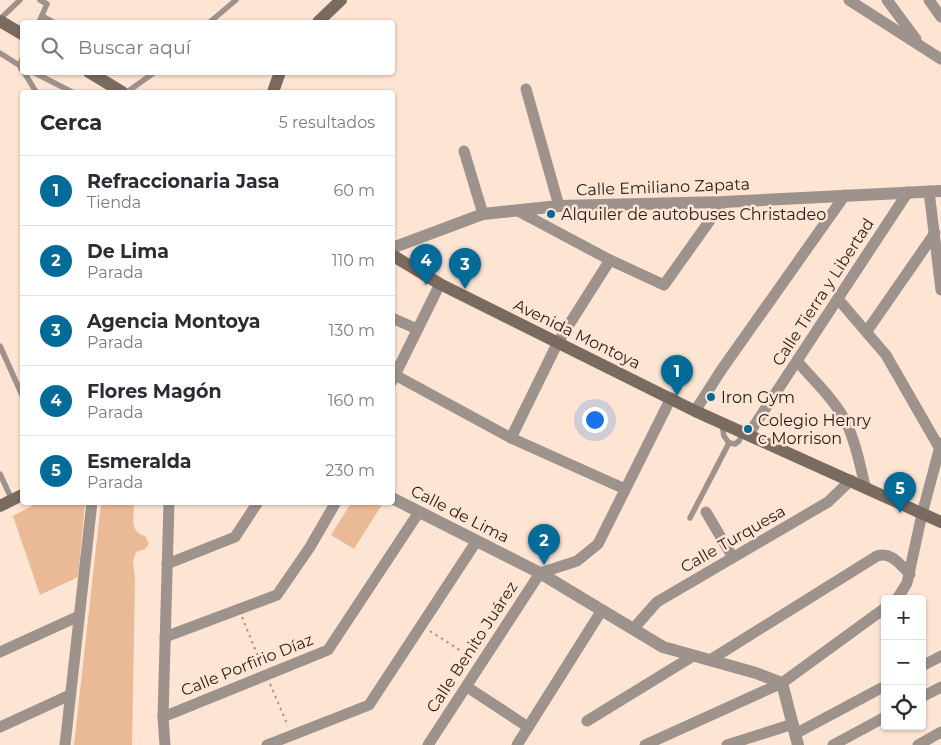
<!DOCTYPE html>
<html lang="es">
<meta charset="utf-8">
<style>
body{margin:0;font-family:Montserrat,sans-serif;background:#f7f7f7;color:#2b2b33}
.controls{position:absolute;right:15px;bottom:15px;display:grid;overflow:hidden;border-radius:5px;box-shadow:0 1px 4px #0004}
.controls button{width:45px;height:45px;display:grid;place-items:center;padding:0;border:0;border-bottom:1px solid #e1e1e2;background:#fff;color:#2b2b33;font:25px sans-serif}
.you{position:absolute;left:594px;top:419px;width:18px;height:18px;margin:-12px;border:4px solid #fff;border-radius:50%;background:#1a73e8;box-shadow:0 0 0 8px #1a73e833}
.badge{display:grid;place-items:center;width:32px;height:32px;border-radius:50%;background:#036b98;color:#fff;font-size:16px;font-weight:700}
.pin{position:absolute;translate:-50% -41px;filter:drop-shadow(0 1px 2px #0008)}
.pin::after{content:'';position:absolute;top:26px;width:18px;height:15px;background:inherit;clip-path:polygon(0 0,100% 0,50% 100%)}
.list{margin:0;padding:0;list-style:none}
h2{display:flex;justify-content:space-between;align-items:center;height:65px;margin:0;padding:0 20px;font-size:21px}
h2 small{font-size:16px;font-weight:400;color:#7c7c81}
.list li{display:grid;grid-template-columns:32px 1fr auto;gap:15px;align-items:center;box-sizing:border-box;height:70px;padding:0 20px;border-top:1px solid #e1e1e2}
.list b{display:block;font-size:19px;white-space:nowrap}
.list p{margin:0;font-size:16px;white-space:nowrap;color:#7c7c81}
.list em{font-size:16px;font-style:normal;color:#7c7c81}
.icon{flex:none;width:28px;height:28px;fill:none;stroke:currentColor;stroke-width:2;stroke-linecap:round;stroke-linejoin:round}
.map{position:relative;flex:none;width:941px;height:745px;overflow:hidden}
.search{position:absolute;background:#fff;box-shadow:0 1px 4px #0004;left:20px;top:20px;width:375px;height:55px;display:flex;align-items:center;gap:12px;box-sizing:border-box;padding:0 18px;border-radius:5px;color:#7c7c81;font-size:19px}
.panel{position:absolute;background:#fff;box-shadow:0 1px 4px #0004;left:20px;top:90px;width:375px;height:415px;border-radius:5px}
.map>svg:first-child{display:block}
</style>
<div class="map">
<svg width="941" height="745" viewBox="0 0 941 745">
<rect width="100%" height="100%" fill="#fde4d3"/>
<!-- green -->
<g fill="#eab996">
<polygon points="37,503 85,503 78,577 40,595 13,516"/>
<path d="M101,503H133C136,517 127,530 145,536L149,544L145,549L136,552L133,561L135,579L132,745H74Z"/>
<polygon points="351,503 383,503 354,549 331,535"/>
</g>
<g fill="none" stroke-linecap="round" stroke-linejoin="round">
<!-- path -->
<g stroke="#aa978a" stroke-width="2" stroke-dasharray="2.5 4" stroke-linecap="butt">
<polyline points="242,617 262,666"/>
<polyline points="430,631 472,658"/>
<polyline points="270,684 288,726"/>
</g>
<!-- service -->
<g stroke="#9e938c" stroke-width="5.5">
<polyline points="42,16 53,22"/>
<polyline points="0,19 20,0"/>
<polyline points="39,22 47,4 40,0"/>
<polyline points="210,22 236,0"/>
<polyline points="0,53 22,67"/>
<polyline points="21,69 20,66 22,59"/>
<polyline points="24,72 36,92"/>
<polyline points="33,72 72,92"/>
<polyline points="127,92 155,72"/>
<polyline points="0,346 22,395"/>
<polyline points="722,425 724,436 729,443 735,444 739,441 743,432"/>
<polyline points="0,474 12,500"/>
<polyline points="690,518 729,443"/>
</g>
<!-- minor -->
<g stroke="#9e938c" stroke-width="11">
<polyline points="849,0 941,59"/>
<polyline points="887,0 916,39"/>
<polyline points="929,0 941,17"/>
<polyline points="526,89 559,206"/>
<polyline points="464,151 483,214"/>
<polyline points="929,191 941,290"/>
<polyline points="518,211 610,260 664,285 723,202"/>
<polyline points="838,299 886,355 940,449"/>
<polyline points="392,318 417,329"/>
<polyline points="867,331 935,233"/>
<path d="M797,361C814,381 834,399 846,422C856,443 860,465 865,486"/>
<polyline points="395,375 511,438 625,489"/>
<polyline points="392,381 440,284"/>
<polyline points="695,411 722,369 845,195"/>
<polyline points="748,435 908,192"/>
<polyline points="511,438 558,342 610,260"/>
<polyline points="706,512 732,556"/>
<polyline points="167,564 235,537 258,502"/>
<polyline points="897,599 907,583 922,514 941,443"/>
<polyline points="634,628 657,602 828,502 851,480"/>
<polyline points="165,637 277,595 310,547 336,502"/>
<polyline points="0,652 79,616"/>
<path d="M710,660L877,556C891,551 900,565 910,574"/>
<polyline points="922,666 941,656"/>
<polyline points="467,687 528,727"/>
<polyline points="922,697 941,687"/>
<polyline points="163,717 328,650 419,512"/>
<polyline points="587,721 693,656"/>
<polyline points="0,727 70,695"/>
<polyline points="795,734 885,686"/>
<polyline points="65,745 92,502"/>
<polyline points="165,745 163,717 169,502"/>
<polyline points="267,745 369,705 476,542"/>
<polyline points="428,745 540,573 577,561 598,544 671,398"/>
<polyline points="517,745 602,610"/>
<polyline points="645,745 782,683 885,608"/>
<polyline points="727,745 793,724"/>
<polyline points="833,745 885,717"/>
<polyline points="918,745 941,732"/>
</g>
<!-- tertiary -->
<g stroke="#9e938c" stroke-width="12">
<polyline points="392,248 483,214 559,206 723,202 941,191"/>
<polyline points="392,498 540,573 663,647 756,673 782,683 798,745"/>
</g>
<!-- secondary -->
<g stroke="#796b60" stroke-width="12">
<polyline points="0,21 22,34"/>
<polyline points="318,22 341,0"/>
<polyline points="89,72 122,92"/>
<polyline points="273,92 280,72"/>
<polyline points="392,255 440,284 695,411 941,522"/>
<polyline points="0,506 22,495"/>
</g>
</g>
<!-- markers -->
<g fill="#036b98" stroke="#fde4d3" stroke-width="2">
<circle cx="551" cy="214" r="5"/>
<circle cx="711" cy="397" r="5"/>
<circle cx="748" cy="429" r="5"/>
</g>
<g text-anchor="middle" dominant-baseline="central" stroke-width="5" stroke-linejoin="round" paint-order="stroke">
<!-- street labels -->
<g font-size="16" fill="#261d16" stroke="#fde4d3">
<text transform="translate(663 187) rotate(-2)">Calle Emiliano Zapata</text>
<text transform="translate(823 292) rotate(-57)">Calle Tierra y Libertad</text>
<text transform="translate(577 334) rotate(26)">Avenida Montoya</text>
<text transform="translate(460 514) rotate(27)">Calle de Lima</text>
<text transform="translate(733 539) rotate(-30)">Calle Turquesa</text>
<text transform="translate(472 647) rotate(-57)">Calle Benito Juárez</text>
<text transform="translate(247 665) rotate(-22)">Calle Porfirio Díaz</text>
</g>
<!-- poi labels -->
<g font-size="16" fill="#261d16" stroke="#fde4d3" text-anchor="start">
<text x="561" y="214">Alquiler de autobuses Christadeo</text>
<text x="721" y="397">Iron Gym</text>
<text x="758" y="420">Colegio Henry<tspan x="758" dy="18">c Morrison</tspan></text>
</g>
</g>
</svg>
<div class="controls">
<button>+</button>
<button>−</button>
<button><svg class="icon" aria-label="locate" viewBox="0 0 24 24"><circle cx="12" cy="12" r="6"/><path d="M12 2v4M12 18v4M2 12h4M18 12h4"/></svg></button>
</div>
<div class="you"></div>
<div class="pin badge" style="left:677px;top:396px">1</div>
<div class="pin badge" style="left:544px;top:565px">2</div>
<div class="pin badge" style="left:465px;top:289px">3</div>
<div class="pin badge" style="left:426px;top:285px">4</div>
<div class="pin badge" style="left:900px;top:513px">5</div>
<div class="search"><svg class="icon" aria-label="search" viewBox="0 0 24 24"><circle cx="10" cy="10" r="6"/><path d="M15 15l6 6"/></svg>Buscar aquí</div>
<section class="panel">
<h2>Cerca<small>5 resultados</small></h2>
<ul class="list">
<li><span class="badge">1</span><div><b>Refraccionaria Jasa</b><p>Tienda</p></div><em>60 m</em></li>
<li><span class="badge">2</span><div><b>De Lima</b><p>Parada</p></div><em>110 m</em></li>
<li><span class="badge">3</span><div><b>Agencia Montoya</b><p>Parada</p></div><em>130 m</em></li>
<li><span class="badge">4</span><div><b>Flores Magón</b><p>Parada</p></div><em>160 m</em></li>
<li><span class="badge">5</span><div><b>Esmeralda</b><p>Parada</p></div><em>230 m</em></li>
</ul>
</section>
</div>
